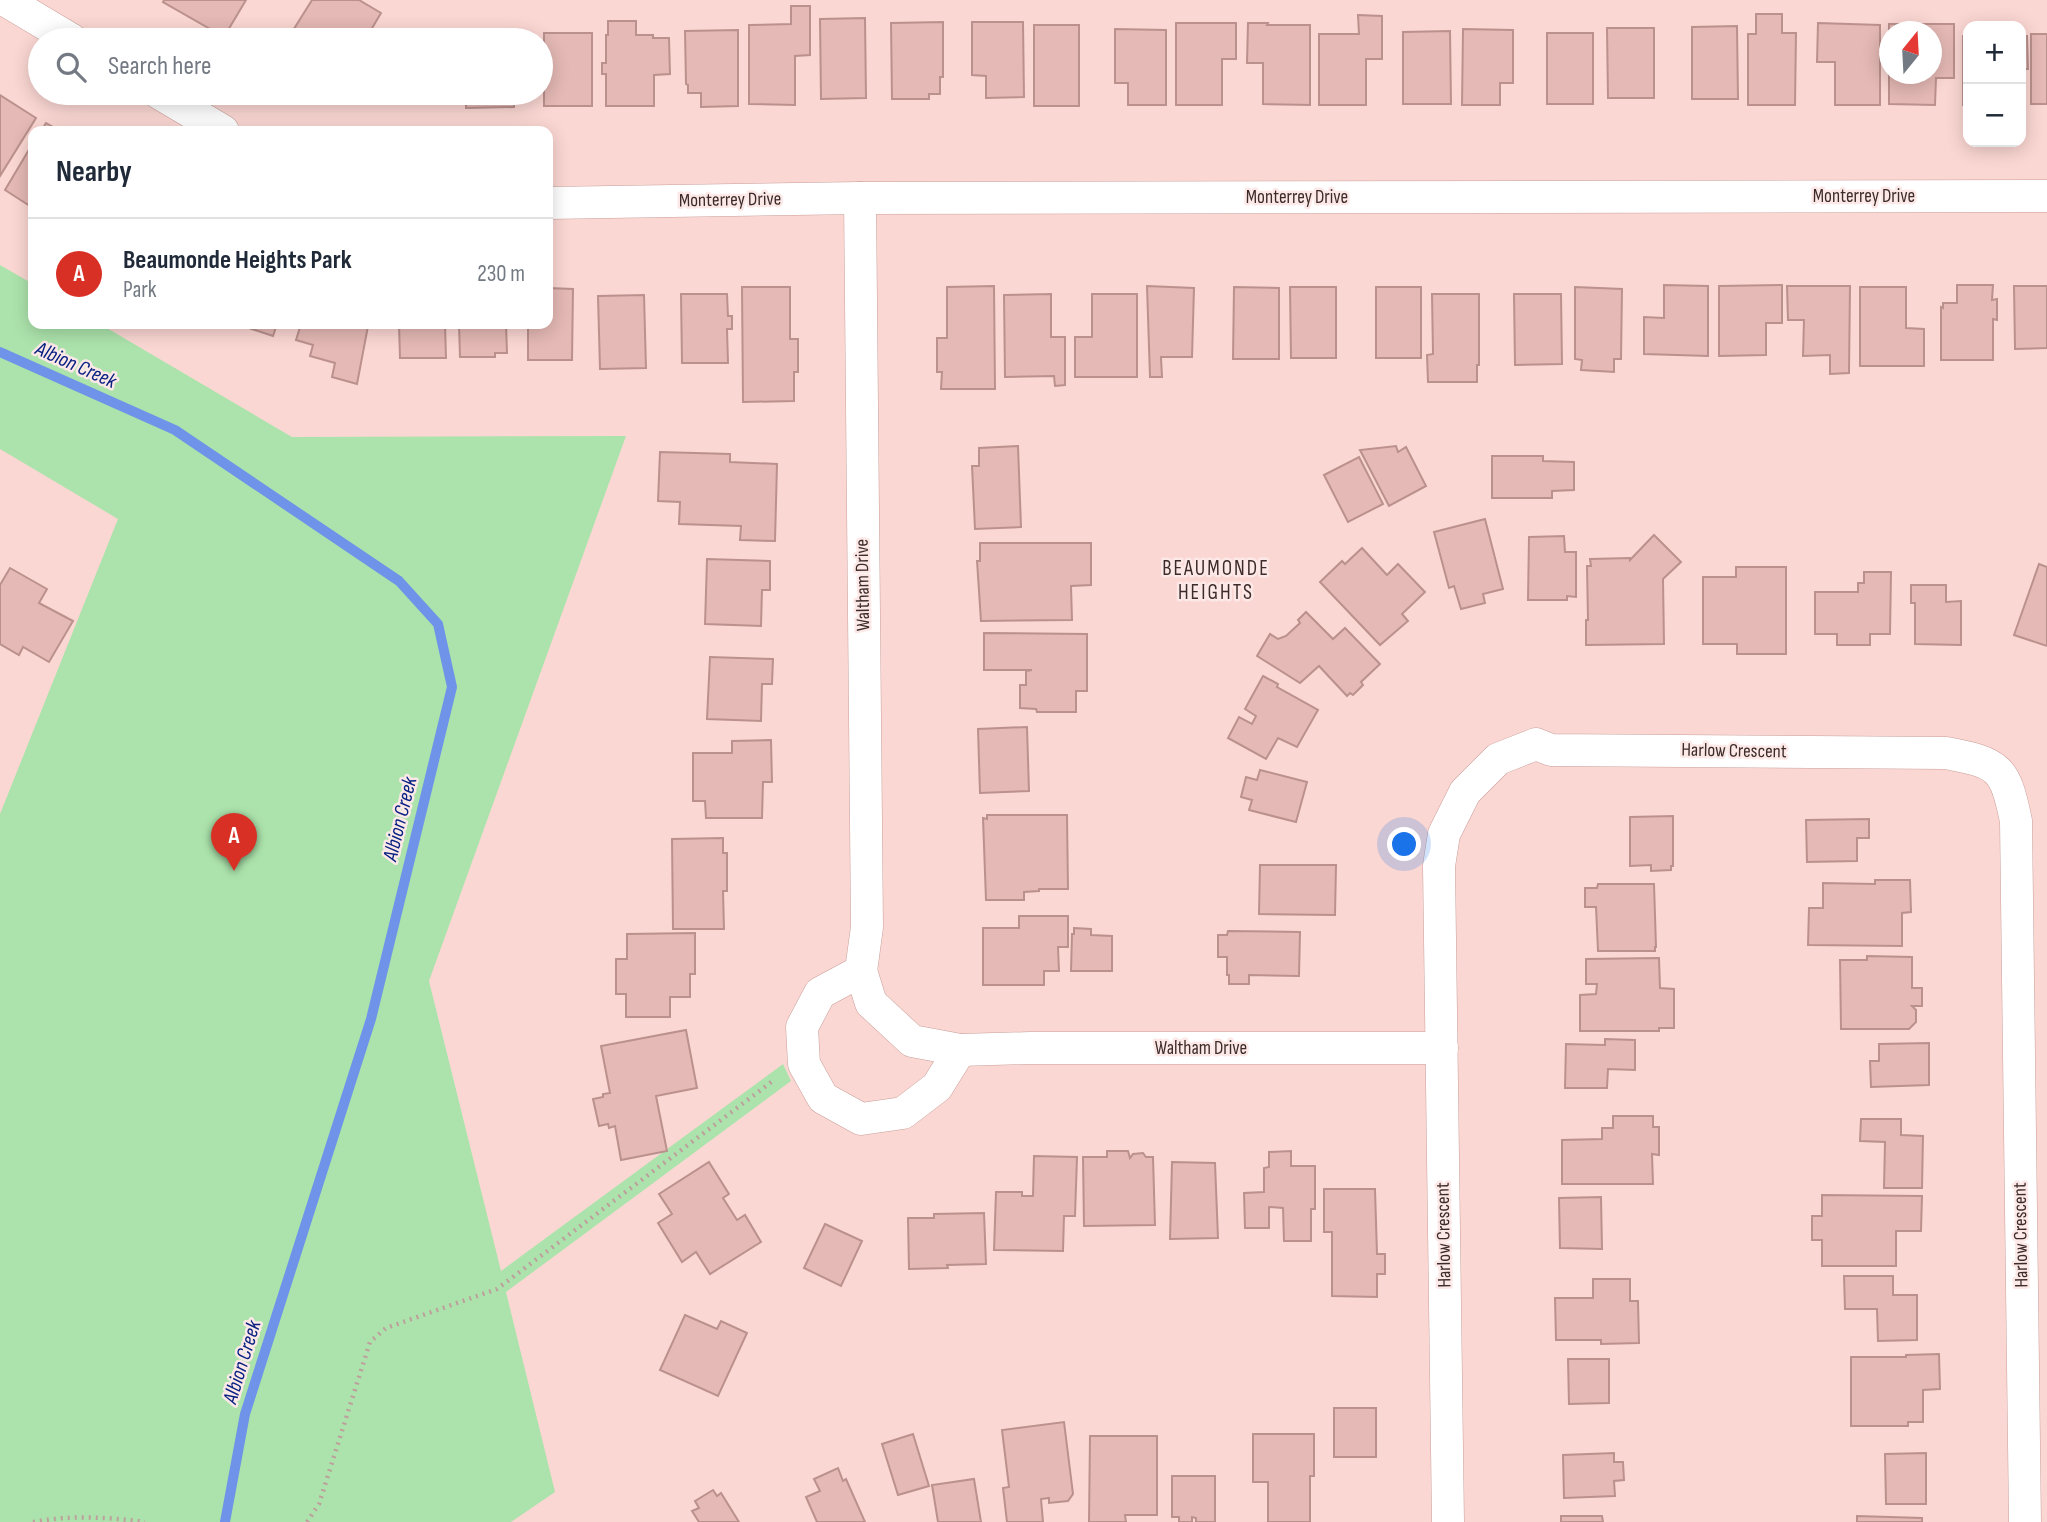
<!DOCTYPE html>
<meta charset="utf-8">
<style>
body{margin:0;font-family:"Sofia Sans Condensed",sans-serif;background:#f6f6f7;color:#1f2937}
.controls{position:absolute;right:21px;top:21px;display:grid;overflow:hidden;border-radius:14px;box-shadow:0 4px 18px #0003}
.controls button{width:63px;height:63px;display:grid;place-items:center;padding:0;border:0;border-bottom:2px solid #e0e1e3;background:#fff;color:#1f2937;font:35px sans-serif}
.compass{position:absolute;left:1879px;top:21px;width:63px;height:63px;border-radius:50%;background:#fff;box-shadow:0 4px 18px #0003;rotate:18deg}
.you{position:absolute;left:1405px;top:845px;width:24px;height:24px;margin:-18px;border:5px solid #fff;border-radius:50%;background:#1a73e8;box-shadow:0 0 0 10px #1a73e833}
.badge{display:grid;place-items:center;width:46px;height:46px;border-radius:50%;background:#d93025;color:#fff;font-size:23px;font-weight:700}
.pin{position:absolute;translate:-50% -58px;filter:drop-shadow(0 2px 4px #0008)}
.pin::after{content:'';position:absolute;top:37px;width:24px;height:21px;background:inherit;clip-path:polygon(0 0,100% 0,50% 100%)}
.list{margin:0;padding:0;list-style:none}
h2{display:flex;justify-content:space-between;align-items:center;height:91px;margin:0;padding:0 28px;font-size:30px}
h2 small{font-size:23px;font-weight:400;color:#747a83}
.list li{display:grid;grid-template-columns:46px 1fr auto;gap:21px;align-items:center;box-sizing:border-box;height:112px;padding:0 28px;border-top:2px solid #e0e1e3}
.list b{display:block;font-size:26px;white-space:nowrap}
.list p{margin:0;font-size:23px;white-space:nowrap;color:#747a83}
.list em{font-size:23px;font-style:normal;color:#747a83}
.icon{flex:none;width:38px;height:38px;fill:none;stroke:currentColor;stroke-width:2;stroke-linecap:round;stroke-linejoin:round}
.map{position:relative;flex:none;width:2047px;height:1522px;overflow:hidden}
.search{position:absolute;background:#fff;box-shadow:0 4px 18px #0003;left:28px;top:28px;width:525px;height:77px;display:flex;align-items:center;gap:18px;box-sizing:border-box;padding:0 24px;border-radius:38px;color:#747a83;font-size:26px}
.panel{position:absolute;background:#fff;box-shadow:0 4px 18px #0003;left:28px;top:126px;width:525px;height:203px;border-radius:14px}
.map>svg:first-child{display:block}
</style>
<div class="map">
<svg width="2047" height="1522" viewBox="0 0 2047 1522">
<rect width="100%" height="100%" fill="#fbd7d3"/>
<!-- green -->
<polygon fill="#ace3ac" points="0,265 33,284 33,324 100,324 292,437 626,436 429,981 501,1271 783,1064 791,1081 506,1292 555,1492 511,1522 0,1522 0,814 118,519 0,449"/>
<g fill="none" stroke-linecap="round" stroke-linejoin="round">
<!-- stream -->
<polyline stroke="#6e93e8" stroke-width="10" points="0,352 175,430 399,581 438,624 452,687 371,1019 245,1414 225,1522"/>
</g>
<!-- building -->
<g fill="#e5b9b5" stroke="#bb918d" stroke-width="2" fill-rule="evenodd">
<polygon points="164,0 246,0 224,37 163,2"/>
<polygon points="312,0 359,0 381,13 365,40 345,40 342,38 341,40 287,40"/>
<polygon points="791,6 810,6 810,55 795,56 795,105 749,104 749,25 791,24"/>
<polygon points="1756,14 1782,14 1782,33 1796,33 1795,105 1748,105 1748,34 1756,34"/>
<polygon points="1358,15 1382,16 1382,59 1366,59 1366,105 1319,105 1319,34 1359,34"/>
<polygon points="865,18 866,98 821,99 820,19"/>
<polygon points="608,21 636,21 636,35 653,35 653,38 669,38 670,74 654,75 654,106 606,106 606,74 602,74 602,63 606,63 606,35 608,35"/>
<polygon points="943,22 943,77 940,77 940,94 929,94 929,99 892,99 891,23"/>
<polygon points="972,22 1023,22 1024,97 986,98 986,76 972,75"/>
<polygon points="1176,23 1236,23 1236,59 1222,59 1222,105 1176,105"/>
<polygon points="1248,23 1268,23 1267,25 1310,25 1310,105 1263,104 1263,63 1247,63"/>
<polygon points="1818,23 1880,25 1880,105 1835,105 1835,62 1817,62"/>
<path d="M1889,24H1954V78H1936L1935,105L1889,104ZM1890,32H1932V74H1890Z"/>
<rect x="1034" y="25" width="45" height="81"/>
<polygon points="1737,26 1738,99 1692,99 1692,27"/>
<polygon points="1607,28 1654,28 1654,98 1608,98"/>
<polygon points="1115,29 1166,30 1166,105 1128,105 1128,83 1115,83"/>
<polygon points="1463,29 1513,30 1513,83 1500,83 1500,105 1462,105"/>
<polygon points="738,30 738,106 701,107 701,93 688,93 688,85 686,84 685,31"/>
<polygon points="451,31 451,40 404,40 403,32"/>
<polygon points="1450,31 1451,104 1403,104 1403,32"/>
<rect x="544" y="33" width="48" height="73"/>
<rect x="1547" y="33" width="46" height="71"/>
<polygon points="513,34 513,40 465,40 465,35"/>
<rect x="2031" y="34" width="16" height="70"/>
<rect x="1963" y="36" width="5" height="69"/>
<polygon points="2021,36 2027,36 2028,69 2024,69 2024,105 2021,105"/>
<rect x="404" y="93" width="48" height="5"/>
<polygon points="466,93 514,93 514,107 466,108"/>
<polygon points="0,95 36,118 0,176"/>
<polygon points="46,123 60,131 41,131"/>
<polygon points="33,143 33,208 5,190"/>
<polygon points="1664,285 1708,286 1708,356 1644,354 1644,317 1664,318"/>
<polygon points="1782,285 1782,323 1766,323 1766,355 1719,356 1719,286"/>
<polygon points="1957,285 1993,285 1992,300 1997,299 1997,320 1993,319 1993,360 1941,360 1941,307 1943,308 1943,303 1957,303"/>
<polygon points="994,286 995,389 941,389 942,372 937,372 937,338 947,338 947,287"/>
<polygon points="1147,286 1194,288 1192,357 1161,357 1162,377 1150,377"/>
<polygon points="1787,286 1850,286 1849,373 1830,374 1830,355 1803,356 1804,320 1788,320"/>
<polygon points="2014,286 2047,286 2047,348 2015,349"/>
<polygon points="742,287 790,287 790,339 798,339 798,372 794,372 794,401 743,402"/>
<polygon points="1234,287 1279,288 1279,359 1233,359"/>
<polygon points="1290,287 1336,287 1336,358 1291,358"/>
<rect x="1376" y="287" width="45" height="71"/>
<polygon points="1575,287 1622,289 1621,359 1614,359 1614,372 1581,370 1582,360 1575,359"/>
<polygon points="1860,287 1906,287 1906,328 1924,329 1924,366 1860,366"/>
<polygon points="548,288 573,289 572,360 528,360 528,324 548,324"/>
<polygon points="681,294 727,294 728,316 732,316 732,329 727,329 728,363 682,363"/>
<polygon points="1051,294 1051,337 1065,337 1065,385 1055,386 1054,376 1005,377 1004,295"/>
<polygon points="1092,294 1137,294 1137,377 1075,377 1075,337 1092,337"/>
<polygon points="1432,294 1479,294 1479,365 1477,365 1477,382 1428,382 1427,355 1433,354"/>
<polygon points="1514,294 1561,294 1562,364 1515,365"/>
<polygon points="644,295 646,368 600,369 598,296"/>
<polygon points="237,324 277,324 273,336"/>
<polygon points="301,324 357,324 368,326 357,384 332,377 335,363 310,356 313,345 296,340"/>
<polygon points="399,324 445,324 446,358 400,358"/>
<polygon points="459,324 506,324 507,353 495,353 495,357 460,357"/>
<polygon points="1018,446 1021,527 975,529 972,466 979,466 979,448"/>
<polygon points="1396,446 1398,452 1406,447 1426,486 1389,506 1360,450"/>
<polygon points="660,452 730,454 730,462 777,464 775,541 740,540 741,526 679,524 680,502 658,501"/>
<polygon points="1492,456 1543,456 1543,461 1574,462 1574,490 1552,491 1552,498 1492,498"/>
<polygon points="1359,457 1383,504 1348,522 1324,475"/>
<polygon points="1485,519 1503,589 1483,594 1485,603 1461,609 1454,586 1449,588 1434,532"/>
<polygon points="1654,535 1681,562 1663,579 1664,644 1586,645 1586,620 1588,620 1587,566 1591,566 1590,559 1630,558 1630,560"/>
<polygon points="1564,536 1565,552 1576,552 1576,597 1567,596 1567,600 1528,600 1529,537"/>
<polygon points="980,543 1091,543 1091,585 1071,586 1072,620 981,621 977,561 980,561"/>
<polygon points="1362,548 1387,575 1398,564 1425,592 1402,614 1408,621 1380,645 1320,582 1342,561 1345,564"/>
<polygon points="707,559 770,561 770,590 762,590 761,626 705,624"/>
<polygon points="2039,564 2047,567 2047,646 2014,635"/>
<polygon points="1736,567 1786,567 1786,654 1737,654 1737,644 1703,644 1703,577 1736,577"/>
<polygon points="10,568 47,589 39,603 73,621 49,662 23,647 19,655 0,644 0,585"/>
<polygon points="1864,572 1891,572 1890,634 1870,634 1870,645 1837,645 1837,634 1815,634 1815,592 1858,592 1858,583 1864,583"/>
<polygon points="1911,585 1946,585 1946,602 1961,601 1961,645 1915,644 1915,603 1911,603"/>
<polygon points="1306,612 1333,639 1345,628 1380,664 1361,682 1363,685 1353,695 1350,693 1347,696 1319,666 1300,683 1257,656 1270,634 1278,639 1286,636 1300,623 1298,620"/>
<polygon points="984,633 1087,634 1087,691 1076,691 1076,712 1037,712 1036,709 1020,708 1020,685 1026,685 1026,671 1032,670 984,670"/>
<polygon points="710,657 773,659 772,684 762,684 761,721 707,719"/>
<polygon points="1263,676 1278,684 1277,687 1318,710 1297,747 1278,738 1266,759 1228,738 1239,717 1252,724 1256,716 1245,709"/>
<polygon points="1027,727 1029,791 980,793 978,729"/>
<polygon points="771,740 772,782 763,782 762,818 706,818 705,801 693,801 693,753 732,753 732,741"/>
<polygon points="1260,770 1307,782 1296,822 1249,810 1252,800 1241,797 1246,777 1257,780"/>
<polygon points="987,815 1067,815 1068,889 1039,889 1039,891 1024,892 1024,900 986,900 983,818 987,819"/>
<polygon points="1673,816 1673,866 1671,866 1671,870 1651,871 1651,865 1630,866 1630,817"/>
<polygon points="1869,819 1869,838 1857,838 1857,861 1807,862 1806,820"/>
<polygon points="723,838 723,853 727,853 727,891 723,891 724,929 673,929 672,839"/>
<polygon points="1260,865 1336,865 1335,915 1259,914"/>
<polygon points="1875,880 1910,880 1911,912 1902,913 1902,946 1808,945 1809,908 1823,908 1823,883 1875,884"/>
<polygon points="1598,884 1654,884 1656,947 1655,947 1655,951 1598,951 1596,907 1585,907 1585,888 1597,888"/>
<polygon points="1019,916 1068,916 1068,947 1058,947 1059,971 1044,971 1044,985 983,985 983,928 1019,928"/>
<polygon points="1074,928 1091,929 1091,935 1112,936 1112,971 1071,971 1072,934 1074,934"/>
<polygon points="1228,931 1300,932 1299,976 1249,975 1249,984 1229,984 1229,975 1227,975 1227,957 1218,957 1218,935 1227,935"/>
<polygon points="695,933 695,974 690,974 690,997 670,997 670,1017 626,1017 626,994 616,994 616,959 627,959 627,934"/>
<polygon points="1867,956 1912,957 1912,988 1922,988 1922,1006 1912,1006 1916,1010 1916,1022 1909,1029 1841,1029 1840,960 1867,960"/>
<polygon points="1659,958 1660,988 1674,989 1674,1028 1659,1028 1659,1031 1580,1031 1580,995 1596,994 1597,984 1586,984 1586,959"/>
<polygon points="686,1030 697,1088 656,1096 667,1151 621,1160 615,1126 609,1128 608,1124 599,1126 593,1099 603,1097 603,1094 610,1093 601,1046"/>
<polygon points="1605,1039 1635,1040 1635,1070 1608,1069 1607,1088 1565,1088 1566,1044 1605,1045"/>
<polygon points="1929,1043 1929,1085 1871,1087 1870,1061 1879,1061 1879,1044"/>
<polygon points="1613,1116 1653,1116 1653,1127 1659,1127 1659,1155 1652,1154 1653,1184 1562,1184 1562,1140 1602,1139 1602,1128 1613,1128"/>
<polygon points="1861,1119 1901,1119 1901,1135 1923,1136 1922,1188 1884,1188 1885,1142 1860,1141"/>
<polygon points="1107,1151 1128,1151 1130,1158 1133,1154 1143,1153 1146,1157 1153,1157 1155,1225 1084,1226 1083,1157 1107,1157"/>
<polygon points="1291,1151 1291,1166 1315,1166 1315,1209 1311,1209 1311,1241 1284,1241 1283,1208 1269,1207 1269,1228 1245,1228 1244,1193 1264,1192 1264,1168 1269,1167 1269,1152"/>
<polygon points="1034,1156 1077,1157 1075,1216 1064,1216 1063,1251 994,1250 996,1192 1022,1192 1022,1196 1033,1196"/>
<polygon points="709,1162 729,1194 723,1198 737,1220 745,1215 761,1242 710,1274 696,1252 682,1262 658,1223 672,1214 659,1194"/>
<polygon points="1172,1162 1215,1163 1218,1238 1170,1239"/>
<polygon points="1324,1189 1375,1189 1377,1254 1385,1254 1385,1274 1377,1274 1377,1297 1332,1296 1332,1232 1324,1232"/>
<polygon points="1822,1195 1922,1196 1921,1231 1896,1231 1896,1266 1822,1266 1822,1240 1812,1240 1812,1216 1822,1216"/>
<polygon points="1601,1197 1602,1249 1560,1248 1559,1198"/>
<polygon points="984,1213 986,1264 947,1265 948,1268 909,1269 908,1218 934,1218 934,1214"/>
<polygon points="825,1224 862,1241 841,1286 804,1268"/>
<polygon points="1844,1276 1893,1276 1893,1295 1917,1295 1917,1340 1878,1341 1877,1309 1845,1309"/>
<polygon points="1593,1279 1630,1279 1630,1301 1638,1301 1639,1343 1601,1344 1601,1340 1556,1340 1555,1298 1593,1298"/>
<polygon points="685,1315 717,1329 721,1321 747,1333 718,1396 660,1370"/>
<polygon points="1939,1354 1940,1389 1923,1390 1923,1422 1908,1422 1908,1426 1851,1426 1851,1357 1906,1357 1906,1355"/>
<polygon points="1568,1359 1609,1359 1609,1403 1569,1404"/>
<rect x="1334" y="1408" width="42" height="49"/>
<polygon points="1064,1422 1073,1494 1068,1501 1049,1503 1049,1498 1041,1499 1043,1522 1007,1522 1003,1488 1009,1487 1002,1430"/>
<polygon points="913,1434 929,1486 898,1495 882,1444"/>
<polygon points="1253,1434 1314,1434 1314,1476 1310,1476 1310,1522 1268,1522 1268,1482 1253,1482"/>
<polygon points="1090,1436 1157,1436 1157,1515 1125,1515 1126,1522 1089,1522"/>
<polygon points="1614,1453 1614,1462 1623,1462 1624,1480 1614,1481 1615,1496 1564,1498 1563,1455"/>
<polygon points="1926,1453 1926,1504 1886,1504 1885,1454"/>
<polygon points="838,1468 843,1481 846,1479 865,1522 817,1522 806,1497 820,1491 814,1479"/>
<polygon points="1172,1476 1215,1476 1215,1522 1196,1522 1196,1518 1192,1517 1192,1522 1179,1522 1179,1517 1172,1517"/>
<polygon points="974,1479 981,1522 938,1522 932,1485"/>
<polygon points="713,1490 717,1496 721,1493 739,1522 699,1522 692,1511 699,1508 695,1501"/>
<polygon points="1561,1516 1602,1516 1603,1522 1561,1522"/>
<polygon points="1857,1516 1922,1518 1922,1522 1857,1522"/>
</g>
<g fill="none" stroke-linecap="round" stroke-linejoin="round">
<!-- minor casing -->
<g stroke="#c99f9a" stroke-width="33">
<g id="minor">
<polyline points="5,0 72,40"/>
<polyline points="159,93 223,131"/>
<polyline points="860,198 867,927 861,971 820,993 802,1027 804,1064 823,1098 861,1119 903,1113 937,1087 960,1050 1030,1048 1442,1048"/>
<polyline points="548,203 860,198 2047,196"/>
<polyline points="861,971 871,1003 912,1041 960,1050"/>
<path d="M1448,1522L1439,866L1444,834L1465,792L1498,759L1536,744L1551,750L1946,753C2000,763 2005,768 2016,821L2025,1522"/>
</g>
</g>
<!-- path -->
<g stroke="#bd9f9c" stroke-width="4.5" stroke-dasharray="2 5" stroke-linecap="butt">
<path d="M33,1522C70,1515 108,1517 145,1522"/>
<polyline points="307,1522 319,1504 370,1342 386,1328 497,1289 774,1080"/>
</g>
<!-- minor -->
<use href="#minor" stroke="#fff" stroke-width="32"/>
</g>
<g text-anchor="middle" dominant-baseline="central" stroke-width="5" stroke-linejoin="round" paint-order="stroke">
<!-- street labels -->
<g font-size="19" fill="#3c2b29" stroke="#fce9e7">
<text x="1864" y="196">Monterrey Drive</text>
<text x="1297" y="197">Monterrey Drive</text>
<text transform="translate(730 200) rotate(-1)">Monterrey Drive</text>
<text transform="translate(863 585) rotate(-91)">Waltham Drive</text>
<text transform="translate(1734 751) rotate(1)">Harlow Crescent</text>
<text x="1201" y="1048">Waltham Drive</text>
<text transform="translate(1444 1235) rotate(-91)">Harlow Crescent</text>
<text transform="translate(2021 1235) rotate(-91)">Harlow Crescent</text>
</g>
<!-- water labels -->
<g font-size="21" font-style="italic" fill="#082182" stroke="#fce9e7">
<text transform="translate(76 365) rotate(24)">Albion Creek</text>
<text transform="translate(400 819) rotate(-76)">Albion Creek</text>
<text transform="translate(242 1362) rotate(-73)">Albion Creek</text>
</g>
<!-- neighbourhood labels -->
<g font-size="21" letter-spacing="2" fill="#3c2b29" stroke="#fce9e7">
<text x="1216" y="568">BEAUMONDE<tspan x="1216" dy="24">HEIGHTS</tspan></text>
</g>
</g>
</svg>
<div class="controls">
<button>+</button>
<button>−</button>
</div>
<svg class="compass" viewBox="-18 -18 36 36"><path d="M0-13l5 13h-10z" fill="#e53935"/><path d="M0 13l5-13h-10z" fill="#747a83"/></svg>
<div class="you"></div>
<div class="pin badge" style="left:234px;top:871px">A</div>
<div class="search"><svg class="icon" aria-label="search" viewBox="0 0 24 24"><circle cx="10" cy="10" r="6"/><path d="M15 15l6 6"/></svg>Search here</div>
<section class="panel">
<h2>Nearby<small></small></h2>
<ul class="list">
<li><span class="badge">A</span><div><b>Beaumonde Heights Park</b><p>Park</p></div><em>230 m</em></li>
</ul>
</section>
</div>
